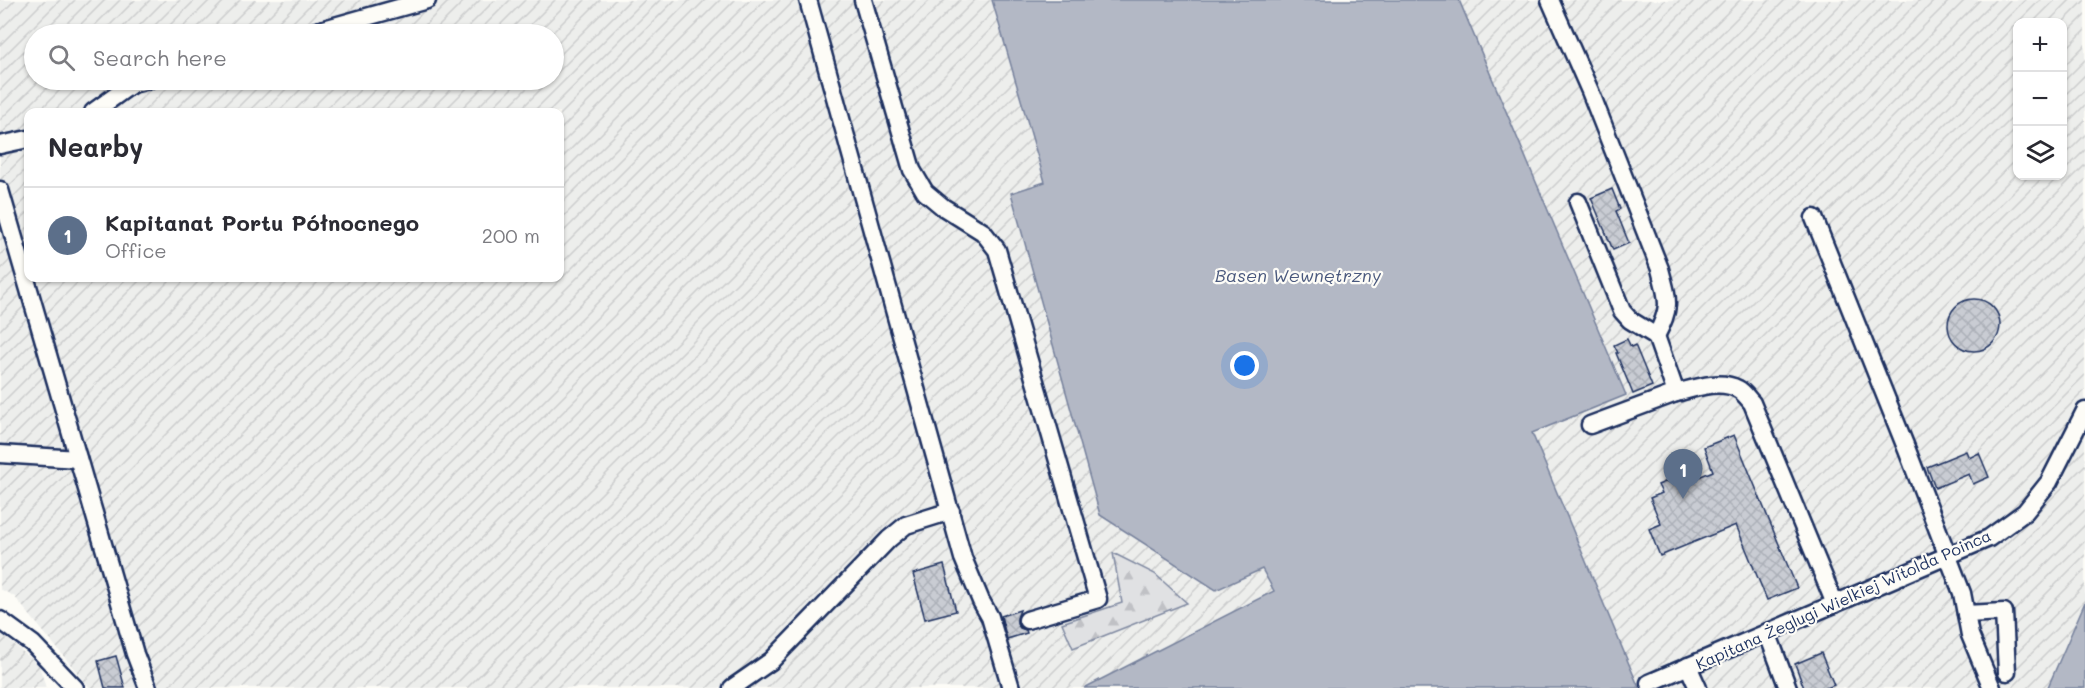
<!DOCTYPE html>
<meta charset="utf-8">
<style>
body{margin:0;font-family:Mali,sans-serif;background:#f7f7f7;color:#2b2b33}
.controls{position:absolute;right:18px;top:18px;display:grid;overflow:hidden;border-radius:12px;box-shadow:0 2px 4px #0004}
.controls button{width:54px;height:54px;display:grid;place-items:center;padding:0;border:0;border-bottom:2px solid #e1e1e2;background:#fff;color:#2b2b33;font:30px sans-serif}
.you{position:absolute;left:1245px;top:366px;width:21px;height:21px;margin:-15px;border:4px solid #fff;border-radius:50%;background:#1a73e8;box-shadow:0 0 0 9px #1a73e833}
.badge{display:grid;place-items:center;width:39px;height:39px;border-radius:50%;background:#d1495b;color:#fff;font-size:20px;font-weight:700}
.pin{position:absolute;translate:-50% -50px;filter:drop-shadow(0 2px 3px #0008)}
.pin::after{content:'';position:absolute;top:32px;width:21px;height:18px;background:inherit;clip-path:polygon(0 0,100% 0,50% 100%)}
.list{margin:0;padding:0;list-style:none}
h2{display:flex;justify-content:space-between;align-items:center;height:78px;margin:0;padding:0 24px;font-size:26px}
h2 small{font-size:20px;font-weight:400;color:#7c7c81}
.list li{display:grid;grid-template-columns:39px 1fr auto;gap:18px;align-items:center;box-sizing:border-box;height:96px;padding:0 24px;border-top:2px solid #e1e1e2}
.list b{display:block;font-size:22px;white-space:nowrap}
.list p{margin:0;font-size:20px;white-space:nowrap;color:#7c7c81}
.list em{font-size:20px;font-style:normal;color:#7c7c81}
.icon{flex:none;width:33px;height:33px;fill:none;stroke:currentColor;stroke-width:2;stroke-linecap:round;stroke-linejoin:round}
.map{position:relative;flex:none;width:2085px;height:688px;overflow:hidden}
.search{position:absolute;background:#fff;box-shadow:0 2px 4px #0004;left:24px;top:24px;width:540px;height:66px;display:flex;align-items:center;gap:15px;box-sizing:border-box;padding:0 21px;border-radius:33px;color:#7c7c81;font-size:22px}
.panel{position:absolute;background:#fff;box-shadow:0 2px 4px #0004;left:24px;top:108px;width:540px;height:174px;border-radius:12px}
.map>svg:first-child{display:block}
</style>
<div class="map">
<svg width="2085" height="688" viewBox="0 0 2085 688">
<defs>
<pattern id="industrial-furrows" width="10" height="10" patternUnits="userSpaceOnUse" patternTransform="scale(1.5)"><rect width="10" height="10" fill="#edeeec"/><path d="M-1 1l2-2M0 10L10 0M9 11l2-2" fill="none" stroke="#cbcccd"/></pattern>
<pattern id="forest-firs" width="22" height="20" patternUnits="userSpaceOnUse" patternTransform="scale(1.5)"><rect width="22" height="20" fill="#e0e1e3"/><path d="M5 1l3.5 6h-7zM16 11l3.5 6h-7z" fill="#c0c1c5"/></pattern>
<pattern id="building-cross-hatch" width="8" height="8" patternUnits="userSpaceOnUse" patternTransform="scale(1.5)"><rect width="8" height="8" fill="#c9ccd3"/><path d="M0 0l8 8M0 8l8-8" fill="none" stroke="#acb0b8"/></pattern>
</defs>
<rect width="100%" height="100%" fill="#fdfcf7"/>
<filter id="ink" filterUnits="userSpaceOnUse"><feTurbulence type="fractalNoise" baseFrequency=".0167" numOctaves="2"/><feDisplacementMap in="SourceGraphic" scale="12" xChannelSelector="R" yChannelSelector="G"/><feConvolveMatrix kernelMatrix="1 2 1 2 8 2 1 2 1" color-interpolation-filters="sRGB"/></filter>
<g filter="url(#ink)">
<!-- industrial -->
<g fill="url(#industrial-furrows)" fill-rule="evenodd">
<path d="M0,0H992L1045,182L1011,193L1262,568L1274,591L1084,688H90L14,596L0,589ZM34,34H554V80H34ZM28,112H560V278H28Z"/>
<path d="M1459,0H2085V602L2048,688H1639L1532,433L1625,394ZM2018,22H2062V176H2018Z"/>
<polygon points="0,633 39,665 46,688 0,688"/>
</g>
<!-- forest -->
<polygon fill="url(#forest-firs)" stroke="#7e88a0" stroke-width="1.5" points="1113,553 1155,574 1187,603 1073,648 1062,623 1122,603"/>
<!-- water -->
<g fill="#b3b8c5" stroke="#76819c" stroke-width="1.5">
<polygon points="992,0 1459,0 1626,395 1532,433 1639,688 1084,688 1274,591 1262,569 1216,590 1100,515 1011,193 1045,182"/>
<polygon points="2085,602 2085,688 2048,688 2048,687"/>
</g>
<!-- building -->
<g fill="url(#building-cross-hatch)" stroke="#1b2f5e" stroke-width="1.5">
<polygon points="1612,189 1620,209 1616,211 1629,243 1613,250 1591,198"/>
<circle cx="1974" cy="325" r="26"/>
<polygon points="1627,339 1631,347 1635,345 1652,386 1633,394 1616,353 1618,353 1614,345"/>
<polygon points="1734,435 1797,588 1767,600 1736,525 1660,556 1649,529 1661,524 1650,498 1662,493 1658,485 1686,473 1689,481 1713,471 1704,447"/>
<polygon points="1966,451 1969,458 1979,453 1989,477 1973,484 1969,474 1935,488 1927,467"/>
<polygon points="944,565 956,611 925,619 913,574"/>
<polygon points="1020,610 1017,618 1017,624 1020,628 1026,630 1027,633 1007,639 1001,616"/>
<polygon points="1821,653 1834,685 1827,688 1804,688 1795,664"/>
<polygon points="116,656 125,688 105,688 98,661"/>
</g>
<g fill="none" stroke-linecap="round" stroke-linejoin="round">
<!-- minor casing -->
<g stroke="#1b2f5e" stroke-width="21">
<g id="minor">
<polyline points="808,0 963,558 981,601 990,617 1011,688"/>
<polyline points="863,0 912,170 925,192 943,207 983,232 997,250 1098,599 1027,620"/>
<path d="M1550,0L1590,91L1660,269C1668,300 1672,306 1656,336"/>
<polyline points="306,34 427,0"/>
<polyline points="93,112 132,84 148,80"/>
<polyline points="0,145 28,139"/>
<polyline points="0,190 135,654 148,688"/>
<polyline points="1578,202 1622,311 1630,320 1656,336 1676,393 1590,425"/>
<polyline points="1814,218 1907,450 1962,593 1970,635 1992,688"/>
<path d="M1676,393C1695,388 1720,379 1738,389C1744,392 1748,399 1752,403L1835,604"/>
<polyline points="0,454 78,459"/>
<polyline points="1966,614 2004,612 2007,672"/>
<polyline points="0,620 33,644 75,688"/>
<polyline points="1767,632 1788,688"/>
<polyline points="1688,666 1698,688"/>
<polyline points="1649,683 1989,538 2025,512 2049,482 2085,411"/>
<polyline points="732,688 771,661 889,539 906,525 951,511"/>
</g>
</g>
<!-- minor -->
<use href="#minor" stroke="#fdfcf7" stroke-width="16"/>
</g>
</g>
<g text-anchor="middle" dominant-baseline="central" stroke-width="4.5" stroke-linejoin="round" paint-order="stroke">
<!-- street labels -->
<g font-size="16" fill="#1b2f5e" stroke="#fdfcf7">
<text transform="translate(1843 599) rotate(-24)">Kapitana Żeglugi Wielkiej Witolda Poinca</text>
</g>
<!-- water labels -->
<g font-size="18" font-style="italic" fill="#49587d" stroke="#fdfcf7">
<text x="1298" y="275">Basen Wewnętrzny</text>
</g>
</g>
</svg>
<div class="controls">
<button>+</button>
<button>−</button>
<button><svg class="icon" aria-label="layers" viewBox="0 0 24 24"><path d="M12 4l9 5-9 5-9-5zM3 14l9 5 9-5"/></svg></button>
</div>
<div class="you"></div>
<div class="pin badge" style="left:1683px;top:499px;background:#5c6f8a">1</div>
<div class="search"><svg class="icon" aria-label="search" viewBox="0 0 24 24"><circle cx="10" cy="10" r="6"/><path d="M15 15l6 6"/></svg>Search here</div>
<section class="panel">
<h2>Nearby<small></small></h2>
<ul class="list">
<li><span class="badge" style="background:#5c6f8a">1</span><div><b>Kapitanat Portu Północnego</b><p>Office</p></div><em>200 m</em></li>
</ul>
</section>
</div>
